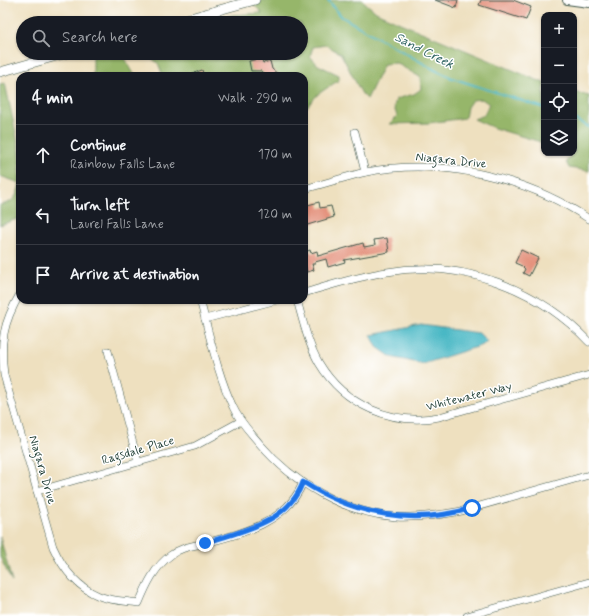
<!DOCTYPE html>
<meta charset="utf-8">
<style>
body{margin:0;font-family:Mynerve,sans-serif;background:#20242c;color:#f1f3f6}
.controls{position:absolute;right:12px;top:12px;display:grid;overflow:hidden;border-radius:8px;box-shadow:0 1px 3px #0004}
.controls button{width:36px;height:36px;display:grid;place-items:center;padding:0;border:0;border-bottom:1px solid #363941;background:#171b24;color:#f1f3f6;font:20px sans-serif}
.stop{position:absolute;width:12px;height:12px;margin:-9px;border:3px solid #1a73e8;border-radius:50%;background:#fff}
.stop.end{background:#1a73e8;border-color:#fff;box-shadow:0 1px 4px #0008}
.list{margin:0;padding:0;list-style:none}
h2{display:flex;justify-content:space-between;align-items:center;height:52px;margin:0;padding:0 16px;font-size:17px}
h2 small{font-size:13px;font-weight:400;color:#9ea1a6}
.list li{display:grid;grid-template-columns:26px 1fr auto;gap:12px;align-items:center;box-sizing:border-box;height:60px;padding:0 16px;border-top:1px solid #363941}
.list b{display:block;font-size:15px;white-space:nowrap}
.list p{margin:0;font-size:13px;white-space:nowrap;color:#9ea1a6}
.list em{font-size:13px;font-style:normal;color:#9ea1a6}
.icon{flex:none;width:22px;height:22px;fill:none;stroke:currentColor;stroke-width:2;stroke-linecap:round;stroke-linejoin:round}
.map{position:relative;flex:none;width:589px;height:616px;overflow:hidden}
.search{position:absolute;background:#171b24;box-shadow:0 1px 3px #0004;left:16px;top:16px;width:292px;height:44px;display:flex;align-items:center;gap:10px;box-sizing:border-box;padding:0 14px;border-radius:22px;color:#9ea1a6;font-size:15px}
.panel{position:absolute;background:#171b24;box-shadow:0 1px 3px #0004;left:16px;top:72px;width:292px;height:232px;border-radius:12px}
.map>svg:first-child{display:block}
</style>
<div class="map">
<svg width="589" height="616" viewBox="0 0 589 616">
<rect width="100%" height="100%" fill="#fff"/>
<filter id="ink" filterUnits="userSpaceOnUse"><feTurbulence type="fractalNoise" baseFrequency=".025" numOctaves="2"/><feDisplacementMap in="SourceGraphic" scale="8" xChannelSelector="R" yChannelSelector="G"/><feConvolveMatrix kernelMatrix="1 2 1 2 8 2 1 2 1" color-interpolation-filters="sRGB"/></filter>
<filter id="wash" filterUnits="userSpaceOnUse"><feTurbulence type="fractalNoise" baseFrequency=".012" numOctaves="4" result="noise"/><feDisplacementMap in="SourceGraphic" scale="16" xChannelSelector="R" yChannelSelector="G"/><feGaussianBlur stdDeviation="0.9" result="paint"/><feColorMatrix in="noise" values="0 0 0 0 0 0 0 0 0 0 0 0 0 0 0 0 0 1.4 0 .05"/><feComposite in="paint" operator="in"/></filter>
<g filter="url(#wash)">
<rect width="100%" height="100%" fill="#eee0bf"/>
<!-- forest -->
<g fill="#96b66a" stroke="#5a7a4f">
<polygon points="249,0 362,0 376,12 400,23 544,83 544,143 494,128 474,119 484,115 489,104 482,99 472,100 467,107 465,118 429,123 389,124 397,116 394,107 396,99 414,94 421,89 420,77 396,63 384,64 367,99 362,94 341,54 326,45 313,47 310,56 318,65 339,75 339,80 318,94 304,110 304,76 163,76 158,63 144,53 301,53 301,23 198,23 233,15 262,13"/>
<polygon points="95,53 122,53 135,76 93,76 93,55"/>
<polygon points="5,83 20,152 20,183 0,176 0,84"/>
<polygon points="574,92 589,96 589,171 569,168 566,162 572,153 574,153"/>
<path d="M20,184V218L0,225V205C13,203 17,197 20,184Z"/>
<polygon points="0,537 12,582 0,557"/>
</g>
<!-- water -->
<polygon fill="#4ab8c5" stroke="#347a7c" points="421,325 479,333 487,341 483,345 423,364 391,357 377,347 371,335"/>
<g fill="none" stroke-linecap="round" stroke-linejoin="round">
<!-- stream -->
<g stroke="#4ab8c5" stroke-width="2">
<polyline points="328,0 342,17 433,69 452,78 544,108"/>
<polyline points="574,119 589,127"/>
</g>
</g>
<g id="blocks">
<!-- building -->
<g fill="#e4927d">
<polygon points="435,0 458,0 456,8"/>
<polygon points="481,0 513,0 531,7 526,20 479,5"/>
<polygon points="262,58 263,63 270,61 272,69 280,76 266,76 261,71 251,71 249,61"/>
<polygon points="202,70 204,76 187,76"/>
<polygon points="319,202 320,208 331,206 334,217 304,226 304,206"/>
<polygon points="387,238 389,252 344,260 345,262 328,267 326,259 315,262 315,264 312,264 314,270 307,272 304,260 304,256 306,256 305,252 310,250 311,253 317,251 318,256 363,243 364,247 375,245 374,240"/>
<polygon points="521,250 538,258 529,276 523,273 525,269 522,266 515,263"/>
</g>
</g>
</g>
<g filter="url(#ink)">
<use href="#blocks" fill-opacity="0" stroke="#3e5549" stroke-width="1"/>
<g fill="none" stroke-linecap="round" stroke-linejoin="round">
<!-- minor casing -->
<g stroke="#3e5549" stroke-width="8">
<g id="minor">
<polyline points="355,132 365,172"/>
<path d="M304,189C324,184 345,177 366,172C441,157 526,177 589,219"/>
<path d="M304,293C331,285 359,276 387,272C461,259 538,288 589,342"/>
<path d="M20,294C3,323 0,342 4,375L53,547C62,567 77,587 99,596C111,601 127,601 139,603C146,586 155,566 171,555C181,547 193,546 205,543C242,534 288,522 303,482"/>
<path d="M200,300C210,336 217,373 233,407C239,421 250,432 260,444C293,483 344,513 396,517C418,518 440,515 462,511L589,475"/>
<path d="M297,300C303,321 308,344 319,363C344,405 392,426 439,417L589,375"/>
<polyline points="205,319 277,300"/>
<polyline points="108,351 138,462"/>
<polyline points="37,491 195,446 241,421"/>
<polyline points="467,616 589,582"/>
</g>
</g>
<!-- tertiary casing -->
<g stroke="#3e5549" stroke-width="10">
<polyline id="tertiary" points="567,0 589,3"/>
</g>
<!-- secondary casing -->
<g stroke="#3e5549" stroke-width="10">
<g id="secondary">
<polyline points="172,23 255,0"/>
<polyline points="0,72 67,53"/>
</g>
</g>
<!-- minor -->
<use href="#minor" stroke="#fff" stroke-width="7"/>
<!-- tertiary -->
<use href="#tertiary" stroke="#fff" stroke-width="8"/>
<!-- secondary -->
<use href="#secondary" stroke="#fff" stroke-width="9"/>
</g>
</g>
<g fill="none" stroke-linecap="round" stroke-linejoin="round" filter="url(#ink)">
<!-- route -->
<path stroke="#1a73e8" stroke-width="5" d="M205,543C242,531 288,523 303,482C354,515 413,526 472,508"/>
</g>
<g text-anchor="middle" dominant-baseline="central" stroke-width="3" stroke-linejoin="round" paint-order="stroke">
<!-- street labels -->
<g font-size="12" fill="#1f3d34" stroke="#fff">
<text transform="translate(451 161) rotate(6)">Niagara Drive</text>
<text transform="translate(469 397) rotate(-14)">Whitewater Way</text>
<text transform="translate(138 451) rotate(-16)">Ragsdale Place</text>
<text transform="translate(42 470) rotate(74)">Niagara Drive</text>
</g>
<!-- water labels -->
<g font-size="13" font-style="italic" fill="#2c6260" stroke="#fff">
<text transform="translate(424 51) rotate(27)">Sand Creek</text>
</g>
</g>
</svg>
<div class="controls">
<button>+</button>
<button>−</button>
<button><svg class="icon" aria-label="locate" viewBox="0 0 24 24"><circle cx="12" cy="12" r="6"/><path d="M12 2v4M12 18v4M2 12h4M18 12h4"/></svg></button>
<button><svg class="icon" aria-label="layers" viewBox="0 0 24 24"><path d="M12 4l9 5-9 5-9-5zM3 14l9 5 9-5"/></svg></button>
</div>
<div class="stop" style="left:472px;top:508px"></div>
<div class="stop end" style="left:205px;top:543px"></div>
<div class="search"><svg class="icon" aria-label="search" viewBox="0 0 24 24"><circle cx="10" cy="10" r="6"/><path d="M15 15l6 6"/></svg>Search here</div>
<section class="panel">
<h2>4 min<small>Walk · 290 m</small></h2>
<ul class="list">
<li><svg class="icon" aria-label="ahead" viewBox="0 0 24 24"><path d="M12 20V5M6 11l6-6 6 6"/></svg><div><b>Continue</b><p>Rainbow Falls Lane</p></div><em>170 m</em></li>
<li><svg class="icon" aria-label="left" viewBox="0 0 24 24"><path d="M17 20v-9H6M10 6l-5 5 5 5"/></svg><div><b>Turn left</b><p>Laurel Falls Lane</p></div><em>120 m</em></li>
<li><svg class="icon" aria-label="arrive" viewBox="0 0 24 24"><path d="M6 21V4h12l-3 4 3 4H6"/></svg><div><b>Arrive at destination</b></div></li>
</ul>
</section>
</div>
